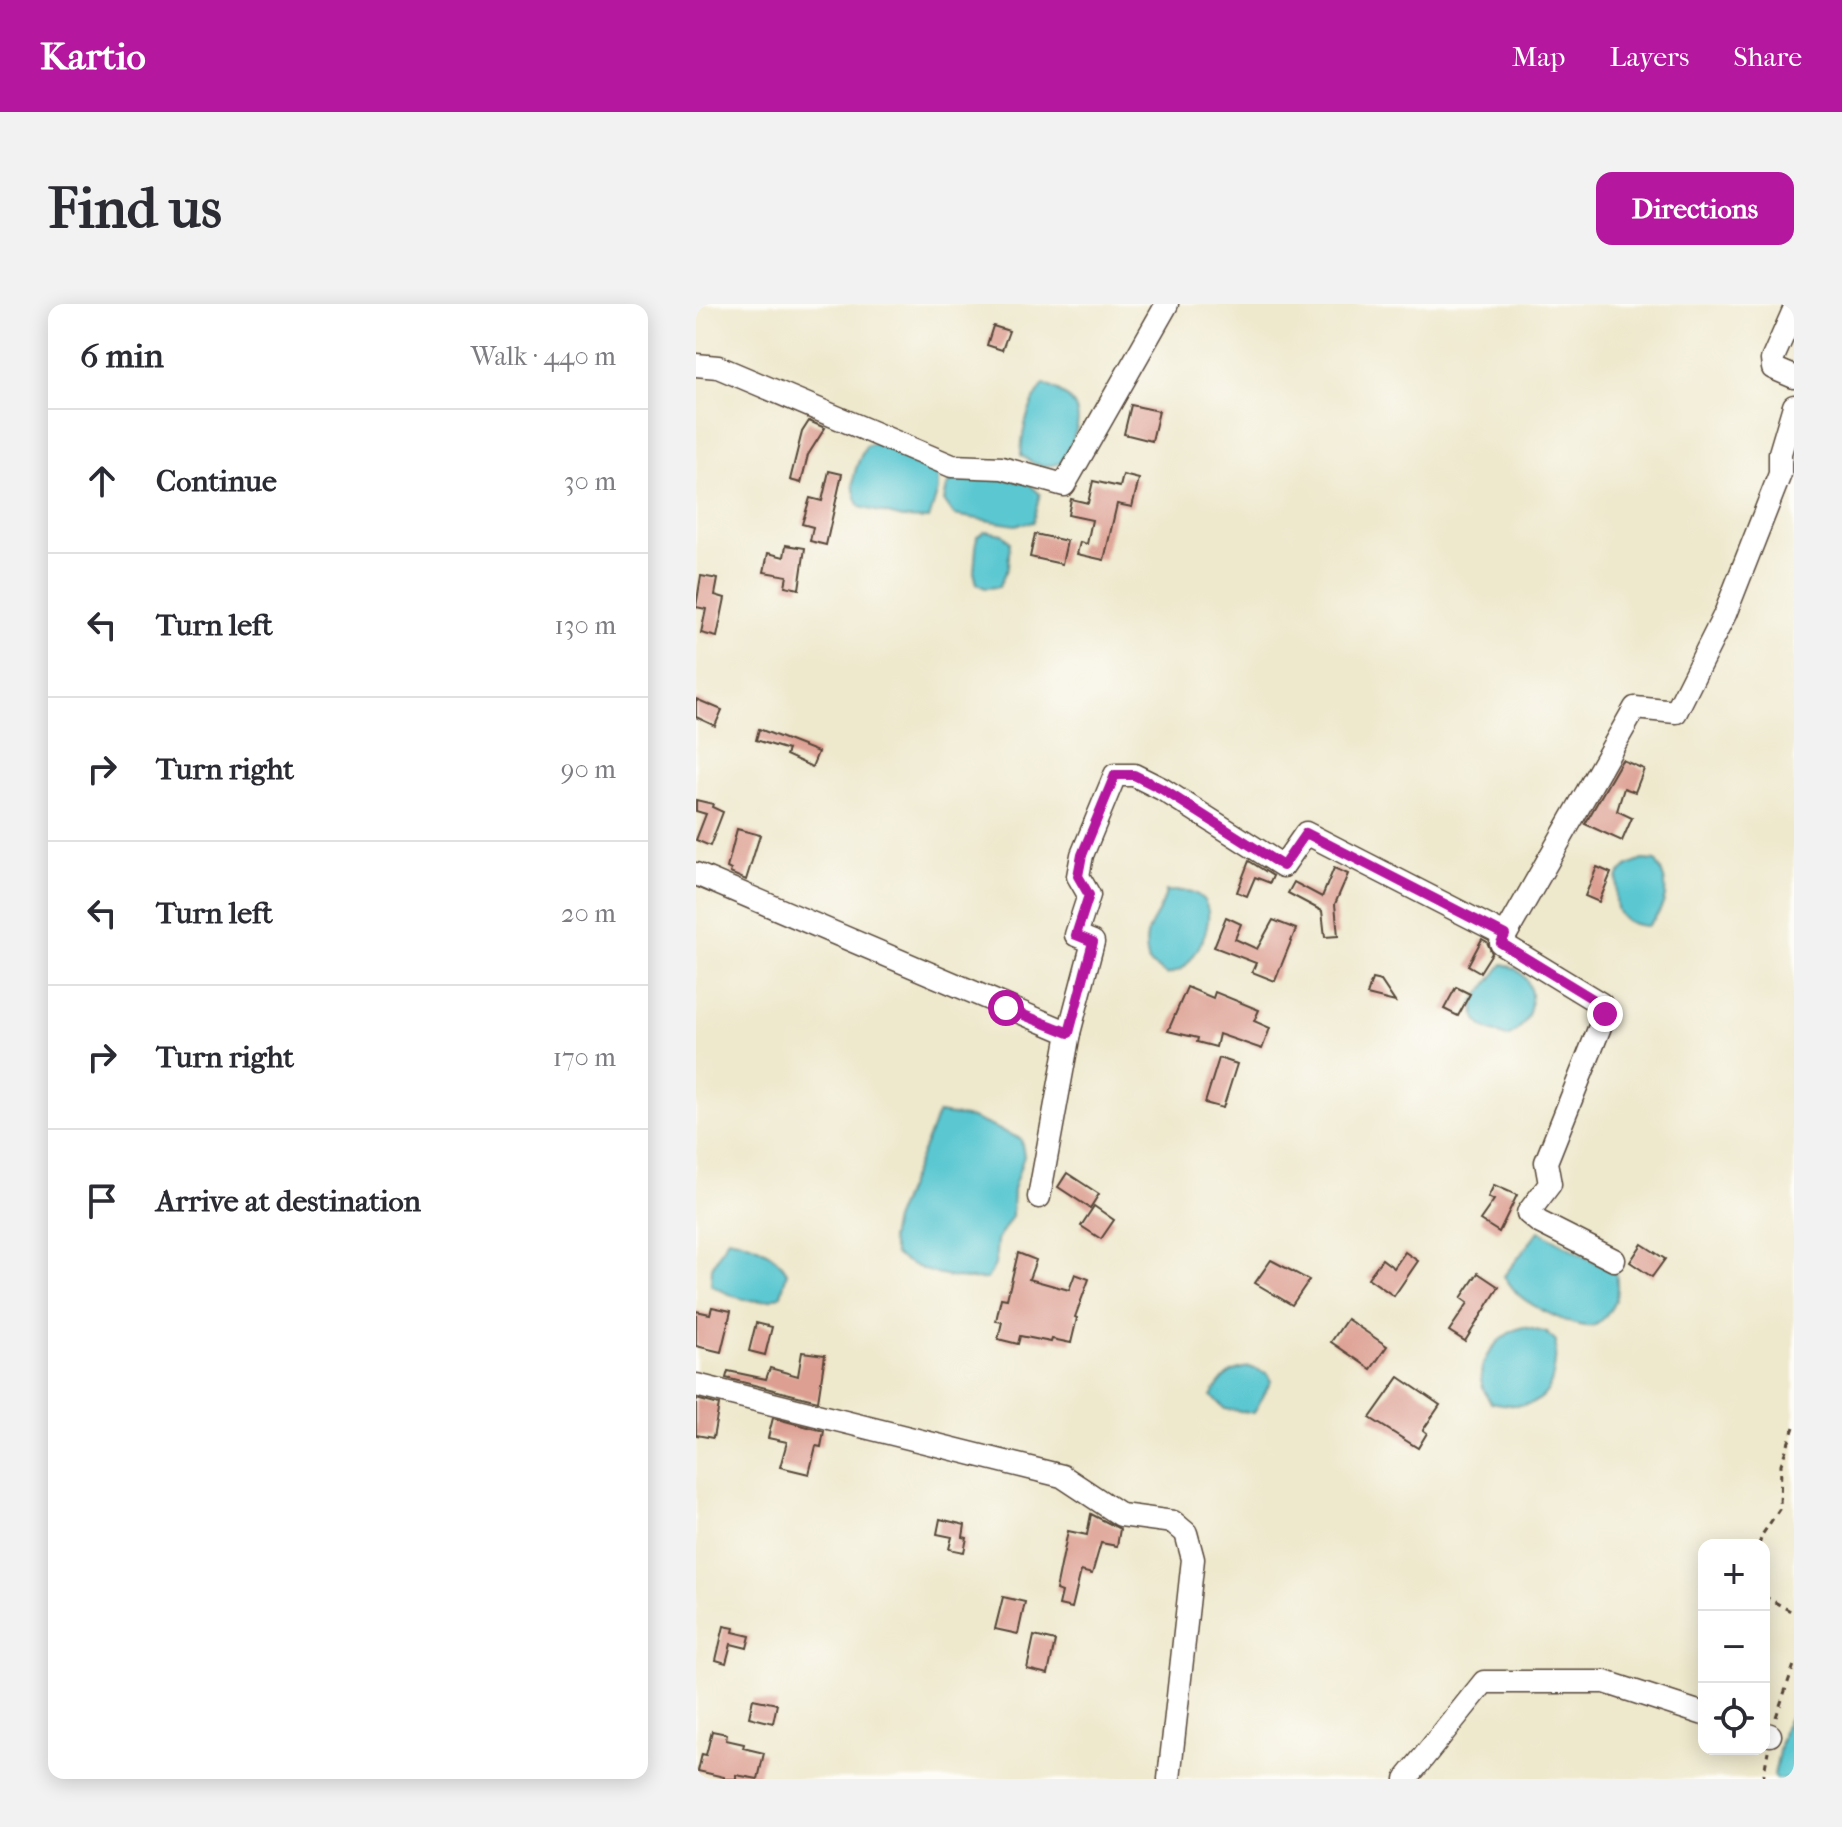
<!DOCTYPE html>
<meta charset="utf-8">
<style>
body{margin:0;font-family:"IM FELL French Canon",serif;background:#f2f2f3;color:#2b2b33}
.controls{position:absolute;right:24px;bottom:24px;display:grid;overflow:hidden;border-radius:16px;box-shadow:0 4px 20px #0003}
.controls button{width:72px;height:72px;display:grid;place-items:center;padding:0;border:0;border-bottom:2px solid #e1e1e2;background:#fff;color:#2b2b33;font:40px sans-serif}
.stop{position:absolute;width:24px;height:24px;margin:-18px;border:6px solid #b5179e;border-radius:50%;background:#fff}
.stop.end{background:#b5179e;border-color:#fff;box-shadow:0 2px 8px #0008}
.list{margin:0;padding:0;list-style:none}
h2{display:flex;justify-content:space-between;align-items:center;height:104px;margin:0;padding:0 32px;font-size:34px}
h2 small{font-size:26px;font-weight:400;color:#7c7c81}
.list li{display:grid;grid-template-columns:52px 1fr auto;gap:24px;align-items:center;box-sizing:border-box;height:144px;padding:0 32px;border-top:2px solid #e1e1e2}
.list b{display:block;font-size:30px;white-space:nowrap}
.list em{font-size:26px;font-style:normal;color:#7c7c81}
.icon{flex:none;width:44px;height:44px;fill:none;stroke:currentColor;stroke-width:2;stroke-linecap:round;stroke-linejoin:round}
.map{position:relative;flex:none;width:1098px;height:1475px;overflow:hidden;border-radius:16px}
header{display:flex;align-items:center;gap:48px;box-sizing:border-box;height:112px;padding:0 40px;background:#b5179e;color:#fff}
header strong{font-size:38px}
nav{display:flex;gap:44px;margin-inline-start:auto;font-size:28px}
.intro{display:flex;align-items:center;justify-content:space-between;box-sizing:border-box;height:192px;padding:0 48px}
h1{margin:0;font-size:56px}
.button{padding:20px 36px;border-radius:16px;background:#b5179e;color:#fff;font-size:28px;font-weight:700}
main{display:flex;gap:48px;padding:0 48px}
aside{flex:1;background:#fff;border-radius:16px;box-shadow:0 4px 20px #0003}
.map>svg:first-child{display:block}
</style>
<header>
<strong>Kartio</strong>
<nav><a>Map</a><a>Layers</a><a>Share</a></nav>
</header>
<div class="intro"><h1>Find us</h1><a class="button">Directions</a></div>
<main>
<aside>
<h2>6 min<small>Walk · 440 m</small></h2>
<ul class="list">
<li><svg class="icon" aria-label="ahead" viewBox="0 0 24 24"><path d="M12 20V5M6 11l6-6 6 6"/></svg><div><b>Continue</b></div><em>30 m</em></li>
<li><svg class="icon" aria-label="left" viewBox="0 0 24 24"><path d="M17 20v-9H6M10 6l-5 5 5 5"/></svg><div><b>Turn left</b></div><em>130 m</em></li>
<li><svg class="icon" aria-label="right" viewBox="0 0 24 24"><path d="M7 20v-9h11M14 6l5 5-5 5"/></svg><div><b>Turn right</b></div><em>90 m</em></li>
<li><svg class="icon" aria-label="left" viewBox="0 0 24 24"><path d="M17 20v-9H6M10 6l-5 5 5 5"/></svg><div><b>Turn left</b></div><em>20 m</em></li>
<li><svg class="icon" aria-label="right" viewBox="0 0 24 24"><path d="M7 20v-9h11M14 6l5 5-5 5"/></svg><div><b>Turn right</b></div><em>170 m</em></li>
<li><svg class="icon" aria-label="arrive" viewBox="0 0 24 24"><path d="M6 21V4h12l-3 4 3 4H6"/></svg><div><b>Arrive at destination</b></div></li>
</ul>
</aside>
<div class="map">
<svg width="1098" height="1475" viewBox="0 0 1098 1475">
<rect width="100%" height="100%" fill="#fdfcf7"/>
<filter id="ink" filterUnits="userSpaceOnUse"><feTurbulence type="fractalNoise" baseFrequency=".0125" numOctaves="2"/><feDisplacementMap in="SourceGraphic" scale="16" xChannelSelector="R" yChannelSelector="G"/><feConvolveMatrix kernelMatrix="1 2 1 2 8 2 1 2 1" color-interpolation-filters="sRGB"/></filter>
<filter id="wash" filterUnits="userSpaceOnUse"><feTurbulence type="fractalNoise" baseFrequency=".006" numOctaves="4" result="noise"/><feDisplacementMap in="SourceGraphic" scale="32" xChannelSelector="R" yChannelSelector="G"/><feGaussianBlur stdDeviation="1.8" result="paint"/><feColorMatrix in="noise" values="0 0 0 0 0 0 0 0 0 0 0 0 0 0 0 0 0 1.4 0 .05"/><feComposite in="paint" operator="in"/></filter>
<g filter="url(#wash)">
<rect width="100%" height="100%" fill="#eee8cc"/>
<!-- water -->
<g fill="#5ac7d1" stroke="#4a7878" stroke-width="2">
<path d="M348,80C394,100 386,120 365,159C349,164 338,162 325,151C326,126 333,100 348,80Z"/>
<path d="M178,139L242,163V186L233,215L207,214L164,203C152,180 158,165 170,142Z"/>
<polygon points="262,167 332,179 344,190 337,218 319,221 258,211 248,197 251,183"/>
<polygon points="289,227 306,230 314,238 312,263 303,283 289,284 281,280 278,268 281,232"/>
<path d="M946,556L960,557C975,581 972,603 951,622C916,620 918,600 922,571L932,562Z"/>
<path d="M470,587C477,588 488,586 495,588C529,599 505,647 488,663C484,667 476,669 471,671L453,659C442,619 465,618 470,587Z"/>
<path d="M807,660C846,669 842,719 811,733C789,726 779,723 777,699Z"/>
<path d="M242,809L276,814L325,835L328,852L317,885L316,912L301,936L299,961L291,975C256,977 228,969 199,951L194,935L198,916Z"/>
<path d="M843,927L920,970C922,984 922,994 914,1006C909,1013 903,1021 895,1022C878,1024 837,1003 824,992C818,987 813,979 808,972Z"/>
<path d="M32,934C54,938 79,948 91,968L85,991C63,1004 36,993 15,981L16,963Z"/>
<path d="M828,1023L851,1029L860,1038C859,1091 849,1109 794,1098C792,1093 787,1086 786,1080C780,1055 806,1028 828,1023Z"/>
<path d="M553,1063L571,1069L575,1077L558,1109L529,1105L515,1092C527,1074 530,1066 553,1063Z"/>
<polygon points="1098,1406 1098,1475 1080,1475 1078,1471 1088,1423"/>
</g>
<g id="blocks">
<!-- building -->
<g fill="#dd9f92">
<polygon points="297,22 313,27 306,46 291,41"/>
<polygon points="435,101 463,107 456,137 428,130"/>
<polygon points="113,117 129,124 112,151 105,179 94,176 106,128"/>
<polygon points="133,167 146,170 130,241 114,237 117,223 106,220 114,194 126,197"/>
<polygon points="427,171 443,175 436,203 421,200 408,256 381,250 384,238 391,240 396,216 372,211 375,195 392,199 397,177 424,183"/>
<polygon points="339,230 371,237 366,260 334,253"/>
<polygon points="90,241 109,244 103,285 89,282 91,272 68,268 72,249 88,253"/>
<polygon points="5,272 22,275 19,291 29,294 21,333 5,329 10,305 0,303"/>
<polygon points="0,395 26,406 19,422 0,413"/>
<polygon points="63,425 122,448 116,463 90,451 92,446 60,436"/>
<polygon points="926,456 948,465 939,488 928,484 921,507 936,514 926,537 889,520"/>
<polygon points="0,496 17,500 16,503 27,508 14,542 0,536 10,510 0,507"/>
<polygon points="41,525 64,531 50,576 34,569 35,566 31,564"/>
<polygon points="553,557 577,572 574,579 559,573 551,592 541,588"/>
<polygon points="901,563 915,569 903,598 889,592"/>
<polygon points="638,564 652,570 639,600 642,632 629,633 626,607 592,589 598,578 626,593"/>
<polygon points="530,613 545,620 539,635 561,645 577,616 600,625 579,677 556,668 560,659 518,643"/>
<polygon points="786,635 791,638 796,649 784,668 772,661"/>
<polygon points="676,675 685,677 699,698 671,691"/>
<polygon points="491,683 517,694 519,688 563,706 558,717 574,724 566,745 523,730 520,743 501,738 502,734 472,727"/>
<polygon points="760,683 774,690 762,712 748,705"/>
<polygon points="523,754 541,760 527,804 509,799"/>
<polygon points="371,869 403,890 394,904 362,883"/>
<polygon points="798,881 821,891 803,928 784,916 798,896 792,893"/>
<polygon points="398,902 418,916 405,935 385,922"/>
<polygon points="946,940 969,955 956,973 934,958"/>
<polygon points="709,948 722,957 698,992 672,974 686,955 698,964"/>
<polygon points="322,949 340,956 333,975 373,986 379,970 393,975 379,1013 381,1014 375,1039 356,1035 355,1038 324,1032 322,1040 302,1035 306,1018 300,1017 305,994 311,995"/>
<polygon points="575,956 613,976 596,1001 559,979"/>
<polygon points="782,969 803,983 769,1037 753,1027 772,999 765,994"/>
<polygon points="16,1003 35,1007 25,1048 0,1042 0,1007 14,1010"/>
<polygon points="651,1015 691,1042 675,1065 635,1038"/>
<polygon points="60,1019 76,1023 69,1051 53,1047"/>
<polygon points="106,1048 129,1051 122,1097 30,1074 32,1067 70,1075 74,1064 102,1072"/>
<polygon points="703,1073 744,1101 727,1126 731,1129 722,1144 674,1114"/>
<polygon points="0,1095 23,1101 17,1134 0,1131"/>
<polygon points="77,1114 128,1127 125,1143 120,1142 113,1170 84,1163 91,1138 72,1134"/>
<polygon points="395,1210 424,1225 421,1242 405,1239 396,1270 385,1267 376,1304 363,1301 366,1288 360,1286 372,1227 391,1231"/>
<polygon points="244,1215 269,1221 267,1233 271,1234 268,1248 253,1245 256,1233 241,1230"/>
<polygon points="307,1293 329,1298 322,1330 299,1325"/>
<polygon points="28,1322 38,1324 37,1328 54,1332 51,1344 35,1340 30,1359 20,1356"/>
<polygon points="338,1332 359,1337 352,1370 331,1365"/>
<polygon points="57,1395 81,1400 77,1419 53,1413"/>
<polygon points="16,1427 31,1430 30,1436 48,1440 47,1444 68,1449 62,1475 40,1471 40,1475 28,1475 28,1473 2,1467 6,1450 10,1451"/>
</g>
</g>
</g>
<g filter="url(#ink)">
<use href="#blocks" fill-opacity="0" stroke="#564638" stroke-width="2"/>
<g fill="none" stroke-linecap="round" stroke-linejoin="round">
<!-- minor casing -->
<g stroke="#564638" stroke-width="25">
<g id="minor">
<polyline points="1098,6 1076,56 1077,64 1098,73"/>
<polyline points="0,61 22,63 256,162 306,164 368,181 471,0"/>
<polyline points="0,570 373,729 343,893"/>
<polyline points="373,729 397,638 380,631 393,591 382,572 386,551 419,471 438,471 466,485 587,562 610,529 809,631"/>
<polyline points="918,956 843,918 832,909 854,880 850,858 909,710 905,700 805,639 939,404 980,408 1029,310 1084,170 1084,149 1098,102"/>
<polyline points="0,1081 366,1172 425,1211 477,1218 490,1229 497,1255 473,1475"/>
<polyline points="1068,1429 1074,1431"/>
<polyline points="710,1475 788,1378 909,1378 1008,1410"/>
</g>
</g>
<!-- path -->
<g stroke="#564638" stroke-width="3" stroke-dasharray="6 6" stroke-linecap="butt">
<polyline points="1063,1241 1066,1231 1084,1204 1085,1160 1098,1123"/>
<polyline points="1068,1292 1098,1309"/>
<polyline points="1080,1413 1098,1361"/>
<polyline points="1067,1475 1072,1447"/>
</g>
<!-- minor -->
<use href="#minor" stroke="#fff" stroke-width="22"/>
</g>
</g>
<g fill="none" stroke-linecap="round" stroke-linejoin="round" filter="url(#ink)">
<!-- route -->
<polyline stroke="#b5179e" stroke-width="10" points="310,704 373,729 397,638 380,631 393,591 382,572 386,551 419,471 438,471 466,485 587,562 610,529 809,631 805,639 905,700 909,710"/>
</g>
</svg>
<div class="controls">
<button>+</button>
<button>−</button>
<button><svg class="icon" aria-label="locate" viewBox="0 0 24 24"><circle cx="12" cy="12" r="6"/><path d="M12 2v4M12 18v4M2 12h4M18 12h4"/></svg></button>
</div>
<div class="stop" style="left:310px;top:704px"></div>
<div class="stop end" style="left:909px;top:710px"></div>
</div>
</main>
